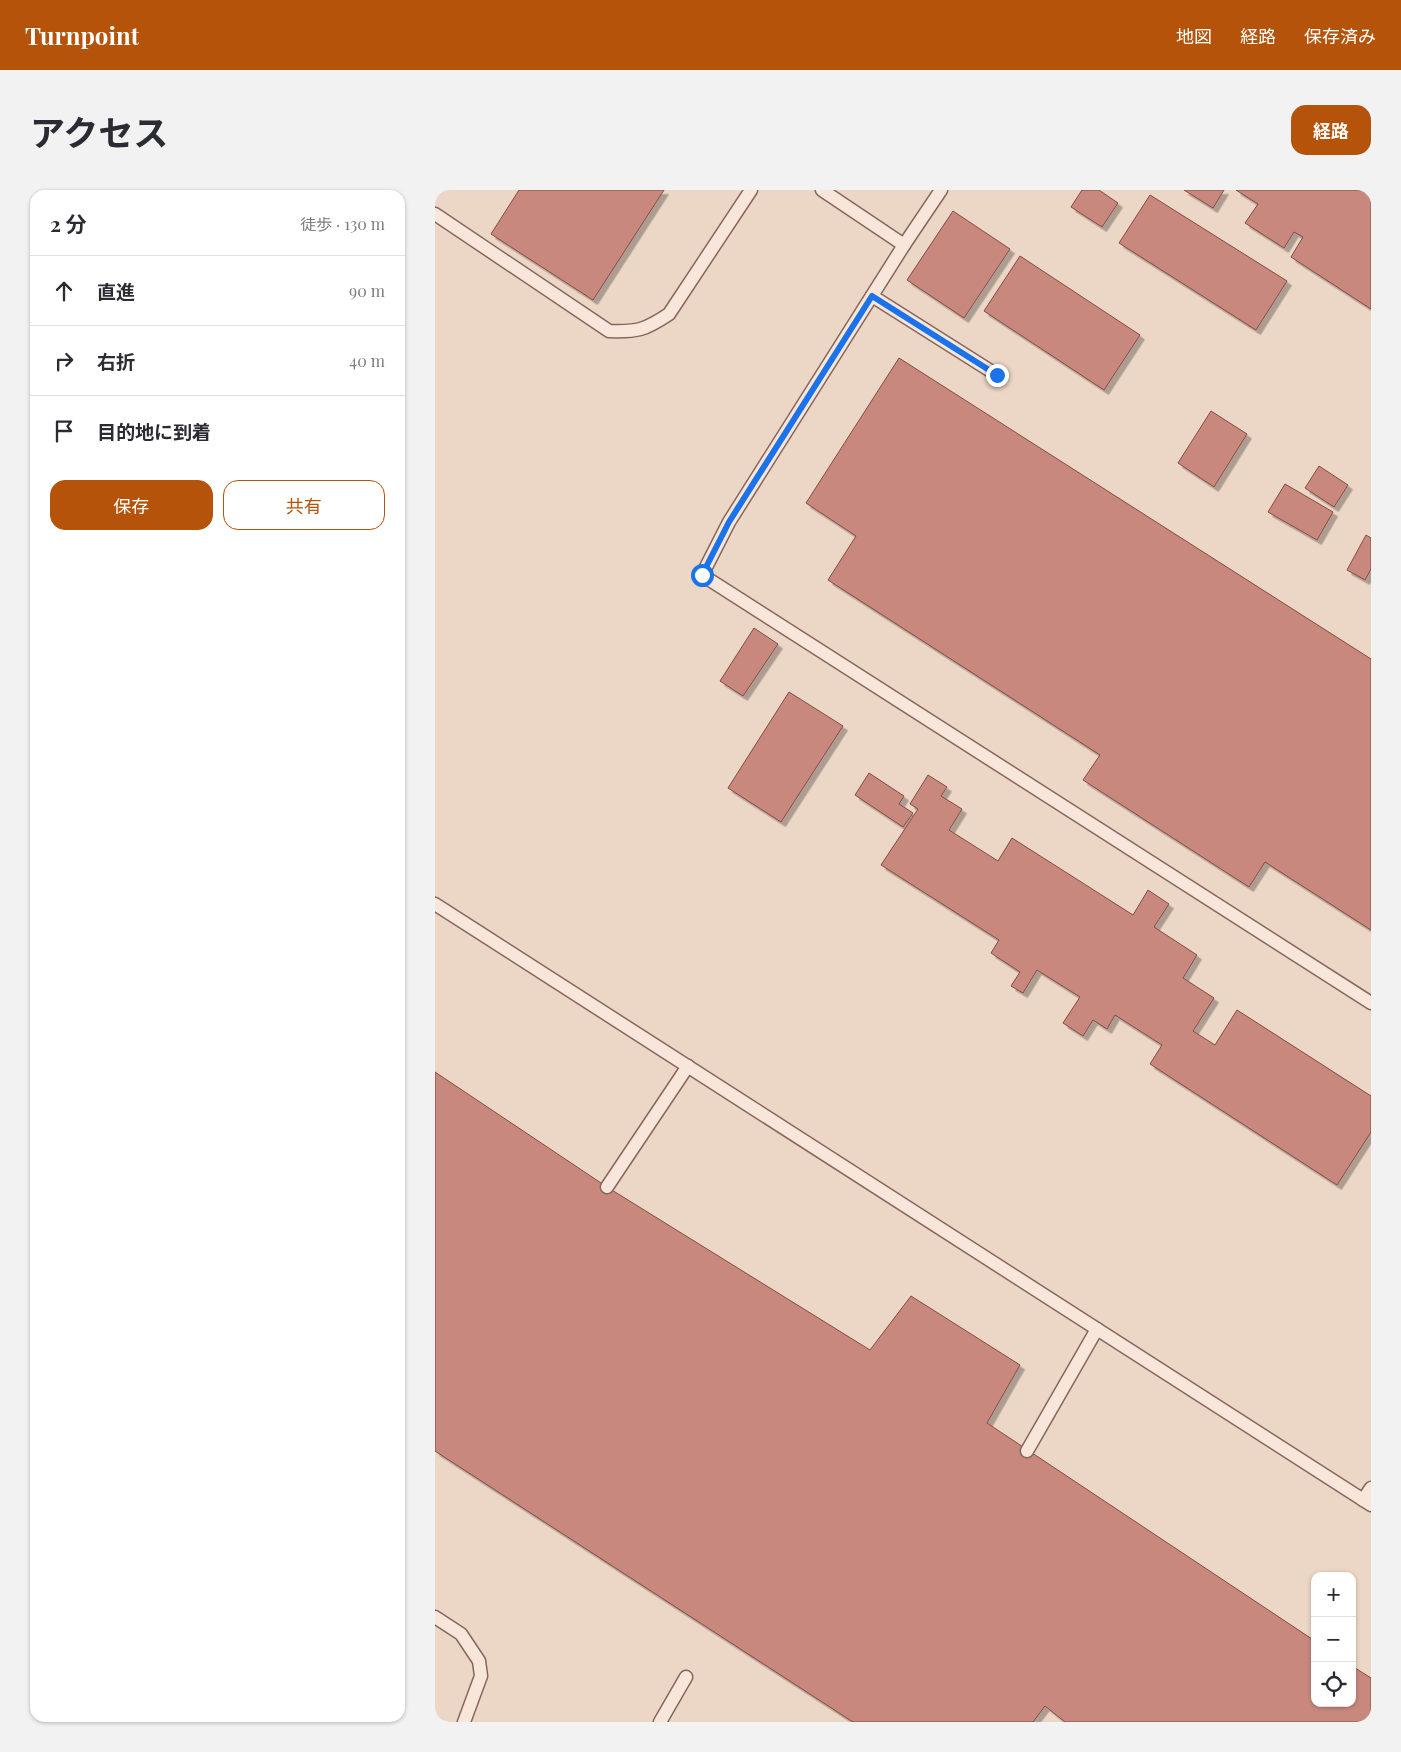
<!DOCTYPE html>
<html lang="ja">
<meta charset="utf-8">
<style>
body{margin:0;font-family:"Playfair Display","Noto Sans JP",serif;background:#f2f2f3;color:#2b2b33}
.controls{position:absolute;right:15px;bottom:15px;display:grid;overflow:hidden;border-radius:10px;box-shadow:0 1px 4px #0004}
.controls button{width:45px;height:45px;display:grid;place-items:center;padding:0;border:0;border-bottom:1px solid #e1e1e2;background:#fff;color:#2b2b33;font:25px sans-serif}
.stop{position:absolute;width:15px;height:15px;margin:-11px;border:4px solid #1a73e8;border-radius:50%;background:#fff}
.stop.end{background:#1a73e8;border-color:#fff;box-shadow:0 1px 5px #0008}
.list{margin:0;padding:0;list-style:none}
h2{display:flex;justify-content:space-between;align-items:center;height:65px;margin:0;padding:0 20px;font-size:21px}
h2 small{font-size:16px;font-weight:400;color:#7c7c81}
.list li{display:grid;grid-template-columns:32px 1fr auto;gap:15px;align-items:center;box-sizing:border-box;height:70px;padding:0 20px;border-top:1px solid #e1e1e2}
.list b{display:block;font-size:19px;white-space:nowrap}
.list em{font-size:16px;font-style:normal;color:#7c7c81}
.actions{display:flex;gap:10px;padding:15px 20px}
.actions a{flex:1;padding:11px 0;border:1px solid #b45309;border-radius:15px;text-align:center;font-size:18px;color:#b45309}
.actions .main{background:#b45309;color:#fff}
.icon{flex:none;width:28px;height:28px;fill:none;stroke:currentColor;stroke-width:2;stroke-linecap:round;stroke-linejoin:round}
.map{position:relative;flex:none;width:936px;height:1532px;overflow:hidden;border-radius:15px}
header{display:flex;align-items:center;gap:30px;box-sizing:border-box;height:70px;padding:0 25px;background:#b45309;color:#fff}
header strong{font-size:24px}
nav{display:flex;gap:28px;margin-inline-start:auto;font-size:18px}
.intro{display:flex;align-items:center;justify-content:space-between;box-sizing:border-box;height:120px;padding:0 30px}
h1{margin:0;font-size:35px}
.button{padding:12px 22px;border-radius:15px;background:#b45309;color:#fff;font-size:18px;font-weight:700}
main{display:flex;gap:30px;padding:0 30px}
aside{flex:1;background:#fff;border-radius:15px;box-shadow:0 1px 4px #0004}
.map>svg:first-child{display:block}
</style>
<header>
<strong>Turnpoint</strong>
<nav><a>地図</a><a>経路</a><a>保存済み</a></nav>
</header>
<div class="intro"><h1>アクセス</h1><a class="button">経路</a></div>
<main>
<aside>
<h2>2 分<small>徒歩 · 130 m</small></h2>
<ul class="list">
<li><svg class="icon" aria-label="ahead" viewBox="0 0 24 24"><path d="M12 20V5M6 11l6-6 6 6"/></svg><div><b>直進</b></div><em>90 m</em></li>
<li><svg class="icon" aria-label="right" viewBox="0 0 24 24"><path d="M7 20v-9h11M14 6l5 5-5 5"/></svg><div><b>右折</b></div><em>40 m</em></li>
<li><svg class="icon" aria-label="arrive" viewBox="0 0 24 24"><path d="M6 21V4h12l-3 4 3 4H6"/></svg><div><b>目的地に到着</b></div></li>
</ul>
<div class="actions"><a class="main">保存</a><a>共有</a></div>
</aside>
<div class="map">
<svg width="936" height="1532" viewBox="0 0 936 1532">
<defs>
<filter id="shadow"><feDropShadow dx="4.5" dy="4.5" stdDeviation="0" flood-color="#0004"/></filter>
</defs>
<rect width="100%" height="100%" fill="#ecd6c6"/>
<!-- building -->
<g fill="#c8887e" stroke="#844b44" filter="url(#shadow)">
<polygon points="84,0 229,0 158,110 56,44"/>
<polygon points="647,0 664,0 683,13 667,37 636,17"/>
<polygon points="749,0 789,0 778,18"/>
<polygon points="801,0 936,0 936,119 856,67 868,47 859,42 849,58 810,33 823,14"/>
<polygon points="715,5 852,91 821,140 684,53"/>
<polygon points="518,21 575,59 529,128 472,90"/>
<polygon points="585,66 705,145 669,200 549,121"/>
<polygon points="464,168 936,469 936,740 830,672 814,697 648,590 665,565 393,390 421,346 371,313"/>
<polygon points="776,221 812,244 779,297 743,273"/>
<polygon points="884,276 913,295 899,317 870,298"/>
<polygon points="850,294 898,322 882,350 833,322"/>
<polygon points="931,345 936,348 936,379 930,390 912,380"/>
<polygon points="319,438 343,454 308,506 285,491"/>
<polygon points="354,502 408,536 346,632 293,598"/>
<polygon points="434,583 469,606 464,614 478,623 468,637 420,605"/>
<polygon points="493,585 512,597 506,606 527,619 514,640 563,671 577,648 698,725 713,700 734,714 719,737 762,765 748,788 779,808 758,841 780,855 802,820 936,906 936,942 902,995 715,874 727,855 680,825 672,839 658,830 648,846 628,833 645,807 602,780 588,803 576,796 585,782 556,763 564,750 446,675 483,619 475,614"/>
<polygon points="0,882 172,997 435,1160 476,1106 585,1175 552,1233 880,1451 880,1513 917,1513 917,1476 936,1488 936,1532 630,1532 610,1516 598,1532 418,1532 0,1261"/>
</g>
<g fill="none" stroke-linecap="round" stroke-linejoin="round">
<!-- service casing -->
<g stroke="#86675d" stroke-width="15">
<g id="service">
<polyline points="387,0 469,55"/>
<polyline points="506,0 469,55 294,332 267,385 936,813"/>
<path d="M0,24L174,141C203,142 210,140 234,124L316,0"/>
<polyline points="437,106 562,185"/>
<polyline points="0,714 936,1315"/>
<polyline points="172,997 253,876"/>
<polyline points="592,1261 662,1139"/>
<polyline points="928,1310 936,1298"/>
<polyline points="0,1427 26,1444 44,1471 46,1486 29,1532"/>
<polyline points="225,1532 251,1487"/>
</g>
</g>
<!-- service -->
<use href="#service" stroke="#f7e6d9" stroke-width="12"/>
</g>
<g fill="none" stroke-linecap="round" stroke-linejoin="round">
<!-- route -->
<polyline stroke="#1a73e8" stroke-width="6" points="267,385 294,332 437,106 562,185"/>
</g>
</svg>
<div class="controls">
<button>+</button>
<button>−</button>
<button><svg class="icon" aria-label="locate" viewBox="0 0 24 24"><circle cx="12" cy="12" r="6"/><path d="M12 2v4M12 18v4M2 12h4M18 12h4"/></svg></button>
</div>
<div class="stop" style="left:267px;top:385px"></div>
<div class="stop end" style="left:562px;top:185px"></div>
</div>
</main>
